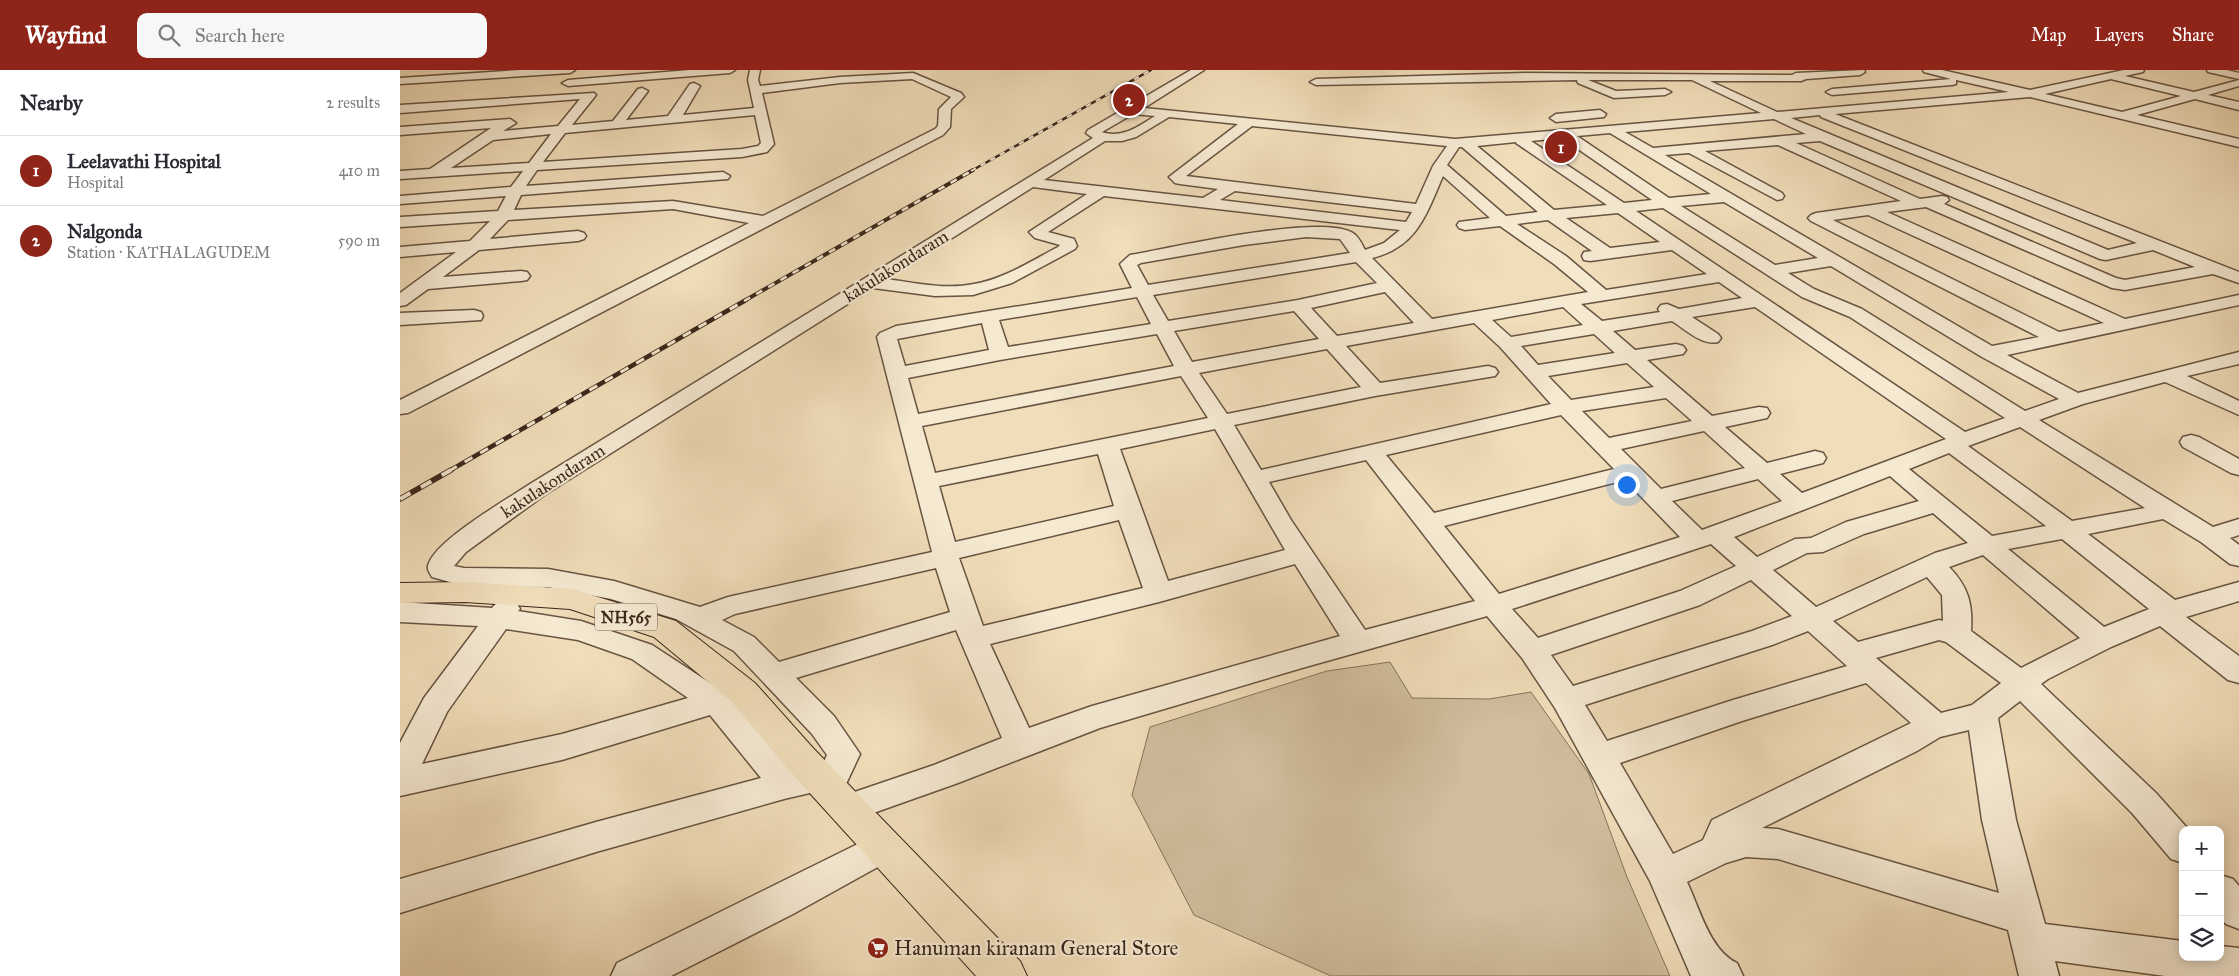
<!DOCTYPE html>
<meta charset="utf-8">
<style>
body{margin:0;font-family:"IM FELL Great Primer",serif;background:#f7f7f7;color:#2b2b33}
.controls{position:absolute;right:15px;bottom:15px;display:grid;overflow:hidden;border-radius:10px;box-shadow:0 2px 12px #0003}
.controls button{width:45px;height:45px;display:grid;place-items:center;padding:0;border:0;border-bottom:1px solid #e1e1e2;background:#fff;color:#2b2b33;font:25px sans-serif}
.you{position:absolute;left:1226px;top:414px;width:18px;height:18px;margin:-12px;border:4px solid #fff;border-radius:50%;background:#1a73e8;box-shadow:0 0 0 8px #1a73e833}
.badge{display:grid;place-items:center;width:32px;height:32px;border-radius:50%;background:#8f2418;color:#fff;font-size:16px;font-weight:700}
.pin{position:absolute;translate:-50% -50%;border:2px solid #fff;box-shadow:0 1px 5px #0006}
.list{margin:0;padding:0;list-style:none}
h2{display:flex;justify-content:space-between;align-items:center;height:65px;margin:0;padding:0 20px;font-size:21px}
h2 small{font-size:16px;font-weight:400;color:#7c7c81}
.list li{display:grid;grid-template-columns:32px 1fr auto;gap:15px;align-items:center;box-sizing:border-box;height:70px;padding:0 20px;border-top:1px solid #e1e1e2}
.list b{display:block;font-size:19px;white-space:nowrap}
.list p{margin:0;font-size:16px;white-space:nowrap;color:#7c7c81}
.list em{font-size:16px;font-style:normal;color:#7c7c81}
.icon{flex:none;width:28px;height:28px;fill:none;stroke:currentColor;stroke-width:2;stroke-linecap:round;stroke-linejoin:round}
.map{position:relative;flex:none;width:1839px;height:906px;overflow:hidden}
header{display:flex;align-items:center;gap:30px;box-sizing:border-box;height:70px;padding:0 25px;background:#8f2418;color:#fff}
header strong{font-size:24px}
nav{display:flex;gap:28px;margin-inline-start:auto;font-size:18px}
.search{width:350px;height:45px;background:#f7f7f7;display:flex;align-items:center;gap:12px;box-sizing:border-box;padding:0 18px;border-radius:10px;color:#7c7c81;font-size:19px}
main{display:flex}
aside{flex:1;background:#fff}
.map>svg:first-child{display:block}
</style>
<header>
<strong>Wayfind</strong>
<div class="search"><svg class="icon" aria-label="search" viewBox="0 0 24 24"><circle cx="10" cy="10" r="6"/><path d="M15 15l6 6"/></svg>Search here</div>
<nav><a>Map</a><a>Layers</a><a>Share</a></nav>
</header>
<main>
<aside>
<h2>Nearby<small>2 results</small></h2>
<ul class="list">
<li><span class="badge">1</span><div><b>Leelavathi Hospital</b><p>Hospital</p></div><em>410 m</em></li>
<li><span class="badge">2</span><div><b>Nalgonda</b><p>Station · KATHALAGUDEM</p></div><em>590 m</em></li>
</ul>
</aside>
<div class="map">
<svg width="1839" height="906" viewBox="0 0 1839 906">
<rect width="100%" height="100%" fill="#f0ddb9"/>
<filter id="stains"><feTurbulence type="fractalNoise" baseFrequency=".004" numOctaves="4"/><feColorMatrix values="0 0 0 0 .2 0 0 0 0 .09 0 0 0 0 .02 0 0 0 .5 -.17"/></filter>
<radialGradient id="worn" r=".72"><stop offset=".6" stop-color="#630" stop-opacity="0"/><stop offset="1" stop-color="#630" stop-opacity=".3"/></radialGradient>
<!-- green -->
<polygon fill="#d1be9e" stroke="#86725c" points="990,592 1012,628 1089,629 1131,622 1189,704 1227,807 1270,906 931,906 794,845 732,725 750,657 927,601"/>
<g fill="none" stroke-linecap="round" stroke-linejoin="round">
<!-- minor casing -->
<g stroke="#685442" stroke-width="3">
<g id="minor">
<polygon points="120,0 175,0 170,3 0,14 0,8"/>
<polygon points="290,0 335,0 330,3 168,16 162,13 168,10"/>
<path d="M350,0H360L358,10L360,16L440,7L513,3L561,23L564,27L551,39L550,57L543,65L8,343L0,344V330L349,153L273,139L108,150L90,169L178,161L184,163L186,166L184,169L178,171L79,180L43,207L121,201L127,202L130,206L127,210L121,211L28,219L6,235L0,236V223L56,182L0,187V177L70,171L90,151L0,157V147L98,141L106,126L0,134V126L111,117L123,101L0,109V101L30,99L91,58L0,65V57L110,49L116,53L103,61L158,56L180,29L0,43V35L194,23L196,25L172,55L213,51L238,19L242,18L248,21L226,50L268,46L290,14L294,13L300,16L283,45L354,38L348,10ZM512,9L551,27L539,39L538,56L535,59L363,146L273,131L114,140L121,125L328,109L330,106L323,102L126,116L137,100L342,87L367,82L374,74L362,23L440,13ZM355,45L361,73L358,76L342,79L143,92L165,63ZM151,64L129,93L51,98L93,70Z"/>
<path d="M791,0H804L744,38L1055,69L1361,43L1292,10H1188L1216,21L1265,19L1271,22L1265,25L1214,28L1178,13L1177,10L916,15L910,12L916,9L1125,3L1392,5L1396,3L1464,0L1465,2L1460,5L1406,9L1401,11H1310L1377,42L1609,22L1556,10V14L1552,15L1432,25L1426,22L1432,19L1551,9L1524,2L1523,0H1542L1630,20L1724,0H1744L1743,2L1725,6L1794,22L1839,10V16L1808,25L1839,32V40L1795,29L1737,45L1839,69V77L1630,27L1435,44L1839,202V213L1813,204L1725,220L1712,218L1526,137L1487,142L1725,249L1839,225V235L1607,285L1678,323L1839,282V294L1787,306L1839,331V345L1765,312L1683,334L1639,350L1813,457L1839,449V465L1830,468L1839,475V496L1830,494L1801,472L1763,449L1688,464L1775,530L1839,512V531L1786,547L1839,586V613L1828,610L1760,556L1711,577L1648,609L1641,614L1756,723L1789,760H1783V793L1771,789L1732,743L1620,631L1598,648L1616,750L1645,854L1783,871V887H1820V876L1839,878V906H1765L1655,891L1659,906H1619L1608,860L1378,789L1346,787L1326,793L1287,812C1299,837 1310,881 1337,893L1343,906H1291L1250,811L1155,638L1122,588L1087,546L902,598L700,658L558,713L448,752L436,748L431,738L436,728L428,731L416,727L414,722L384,729L196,782L0,843V809L196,752L361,708L310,645L162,690L0,726V673L24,628L78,556L0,552V532L92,538C99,529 106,529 116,532L120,539L118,541L181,551L252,575L327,624L380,683L392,700L422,696L427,685L412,664L334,581L276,549L211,529L148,517L64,516L32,507C29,502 26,498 29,493C38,469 106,430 130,414L693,68L686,63L688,60ZM1711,9L1715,10L1781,26L1722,42L1645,24ZM733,44L755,46C739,56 722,69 702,62ZM1420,45L1421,47L1737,173L1708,180L1391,48ZM769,47L838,54L769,107L775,113L780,114L818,119L803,128L644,110L705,71H722L736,67ZM1374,49L1406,64L1253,78L1225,62ZM852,56L1047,76L1033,96L1016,134L786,106ZM1210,63L1311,124L1269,128L1177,66ZM1162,68L1252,130L1224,133L1131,71ZM1420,71L1700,189L1706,190L1753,180L1795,197L1725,210L1716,208L1544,134L1549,130L1547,127L1542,126L1520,129L1396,73ZM1116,72V73L1207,135L1154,140L1077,76ZM1378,75L1501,131L1416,143L1411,145L1408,148L1411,151L1639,267L1592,276L1265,85L1289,83L1377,130L1382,129L1384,126L1382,123L1305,81ZM1059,77H1062L1138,142L1106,146L1047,95ZM1043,106L1090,148L1059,152L1057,155L1059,158L1065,160L1100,156L1154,194L1188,222L1032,249L972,188C1017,177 1026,145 1043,106ZM633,117L687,124L629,162L635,168L660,175L658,177C633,190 604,209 574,214C546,220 515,213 487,209ZM835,121L1012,142L1006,152L820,130ZM704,126L1000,160L984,173L965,180C962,174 958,165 951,162C917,145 778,176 736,184L730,185L720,194L732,218L496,256L480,263L477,267L532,482L328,527L300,537L214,511L148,499L64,498L54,496L66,482L146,424L473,218L535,226L573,225L612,213L675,179L677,176L674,169L648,162ZM1324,132L1418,188L1375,195L1281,136ZM1263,138L1402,227L1450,247L1605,348L1565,362L1236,141ZM1218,143L1260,172L1210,178L1166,148ZM1468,145L1704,253L1659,262L1433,150ZM1148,150L1192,181L1184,182L1182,186L1184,190L1190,191L1272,180L1307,204L1206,220L1166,186L1117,154ZM906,167L940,169L950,183L748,215L737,195L741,193L844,175ZM956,192L977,213L898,230L768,251L753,225ZM1431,196L1582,287L1659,329L1625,341L1462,239L1414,219L1388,203ZM1319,212L1342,228L1279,239L1267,234L1261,235L1258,239L1260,242L1202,251L1181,234ZM985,222L1014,253L937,266L911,238ZM737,227L751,254L608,277L599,250ZM1163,237L1183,255L1111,267L1092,250ZM1355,237L1546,369L1402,423L1380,404L1423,393L1426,388L1423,383L1415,381L1367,393L1325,357L1367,348L1370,343L1367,338L1359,337L1312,346L1247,290L1283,284L1286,280L1283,276L1276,274L1235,280L1213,261L1272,251C1285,259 1302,276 1318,272L1321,268L1318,264L1292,247ZM894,241L919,269L792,292L774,261ZM582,253L589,280L505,296L497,269ZM1074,253L1100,277L1151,334L861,400L834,355L975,326L1095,306L1098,302L1095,298L1088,296L980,313L946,276ZM757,264L774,296L518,344L508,308L600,290ZM1194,264L1215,283L1138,295L1121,276ZM927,279L961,317L827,344L799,303ZM1227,293L1254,317L1171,330L1148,306ZM781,306L808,348L535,403L522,356ZM1266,328L1292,351L1209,368L1182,341ZM1161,345L1214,399L1034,443L986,385ZM1620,357L1745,438L1672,451L1568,376ZM815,359L885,480L768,511L720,379ZM1304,361L1345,398L1261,419L1221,379ZM1549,383L1646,456L1592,466L1509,399ZM698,384L714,436L555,472L539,416ZM966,390L1075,531L965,560L891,450L869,412ZM1490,406L1519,431L1446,452L1411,468L1395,469L1357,487L1334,467ZM1358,409L1382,431L1302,460L1272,431ZM1225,410L1280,467L1099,524L1044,456ZM1533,443L1568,473L1535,483L1416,537L1373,500L1407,483L1423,482L1464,464ZM719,450L743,518L583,556L559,488ZM1662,469L1749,539L1704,557L1608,479ZM1311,474L1336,496L1280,521L1138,568L1112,539ZM1583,485L1680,568L1621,598L1571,561C1573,534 1568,516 1549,497ZM895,494L940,566L692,636L629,658L590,574L759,532ZM536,498L550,542L379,592L354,567L322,550L335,544ZM1527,507L1542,525L1543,551L1539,550L1458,572L1433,551ZM1351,510L1392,546L1352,561L1173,616L1151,585L1300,535ZM106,559L178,570L232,589L288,628L162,664L22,694L47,642ZM556,560L602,668L534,695L440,727L460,684L434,646L396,608ZM1408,561L1447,596L1333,630L1207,671L1185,635L1372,575ZM1539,570L1546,572L1601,613L1572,635L1541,643L1476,588ZM1466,613L1511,653L1312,750L1303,770L1273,784L1220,693L1342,651ZM1569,660L1582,750L1599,823L1378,759L1362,758L1517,681L1540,667Z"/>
<polygon points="1807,0 1827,0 1839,3 1839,9 1808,2"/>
<polygon points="1200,40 1206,44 1204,47 1156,52 1150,48 1156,44"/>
<polygon points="74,240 81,242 83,246 81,250 0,255 0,243"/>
<polygon points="1791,365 1799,367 1839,389 1839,405 1831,403 1783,377 1780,372 1783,367"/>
<polygon points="482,762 494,766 500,777 494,788 393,844 271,906 211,906 217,893"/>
<polygon points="1820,805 1833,809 1839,816 1839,859 1826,854 1820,848"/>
</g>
</g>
<!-- highway casing -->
<g stroke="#3a271b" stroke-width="2">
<polygon id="highway" points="65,512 172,519 276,551 355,613 413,678 620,891 627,906 576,906 387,698 331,631 254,567 170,539 65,532 0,533 0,513"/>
</g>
<!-- minor -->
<use href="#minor" fill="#f5e9d2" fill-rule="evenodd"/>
<!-- highway -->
<use href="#highway" fill="#f0ddb9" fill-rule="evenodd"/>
<!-- rail-far3 casing -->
<g stroke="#3a271b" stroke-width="2.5">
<polyline id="rail-far3" points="571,101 751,0"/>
</g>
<!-- rail-far2 casing -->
<g stroke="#3a271b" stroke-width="4">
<polyline id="rail-far2" points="344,231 573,100"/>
</g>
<!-- rail-far1 casing -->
<g stroke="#3a271b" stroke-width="4.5">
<polyline id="rail-far1" points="49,401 346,230"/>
</g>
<!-- rail casing -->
<g stroke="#3a271b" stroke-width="5.5">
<polyline id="rail" points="0,429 51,400"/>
</g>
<!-- rail-far3 -->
<use href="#rail-far3" stroke="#f5e9d2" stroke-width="2" stroke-dasharray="5.5" stroke-linecap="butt"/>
<!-- rail-far2 -->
<use href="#rail-far2" stroke="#f5e9d2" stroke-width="2.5" stroke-dasharray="7" stroke-linecap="butt"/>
<!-- rail-far1 -->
<use href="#rail-far1" stroke="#f5e9d2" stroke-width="3" stroke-dasharray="9" stroke-linecap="butt"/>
<!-- rail -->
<use href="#rail" stroke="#f5e9d2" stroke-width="4" stroke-dasharray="12" stroke-linecap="butt"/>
</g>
<!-- icons -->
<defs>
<g id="supermarket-disc" transform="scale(1.125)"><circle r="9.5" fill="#8f2418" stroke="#f5e9d2"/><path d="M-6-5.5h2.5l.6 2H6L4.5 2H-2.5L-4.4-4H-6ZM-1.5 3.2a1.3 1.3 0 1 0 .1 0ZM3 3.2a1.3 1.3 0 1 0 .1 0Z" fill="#fff"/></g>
</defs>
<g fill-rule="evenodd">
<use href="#supermarket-disc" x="478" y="878"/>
</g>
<g text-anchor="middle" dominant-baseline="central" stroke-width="4.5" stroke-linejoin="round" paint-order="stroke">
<!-- shield labels -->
<rect fill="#f5e9d2" stroke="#726152" stroke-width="1" x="195" y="533.5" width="62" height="27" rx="4"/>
<g font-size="16" font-weight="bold" fill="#3a271b">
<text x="226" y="547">NH565</text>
</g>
<!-- street labels -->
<g font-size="18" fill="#3a271b" stroke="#f5e9d2">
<text transform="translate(496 196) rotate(-32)">kakulakondaram</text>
<text transform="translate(153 411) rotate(-33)">kakulakondaram</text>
</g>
<!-- near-poi labels -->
<g font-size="21" fill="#3a271b" stroke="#f5e9d2" text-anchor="start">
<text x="494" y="878">Hanuman kiranam General Store</text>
</g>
</g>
<rect width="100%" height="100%" filter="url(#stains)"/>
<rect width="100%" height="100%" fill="url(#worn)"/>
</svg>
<div class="controls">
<button>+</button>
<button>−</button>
<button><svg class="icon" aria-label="layers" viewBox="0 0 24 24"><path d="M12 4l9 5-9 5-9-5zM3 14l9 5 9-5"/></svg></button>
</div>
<div class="you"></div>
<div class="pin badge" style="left:1161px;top:77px">1</div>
<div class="pin badge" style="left:729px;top:30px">2</div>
</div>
</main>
